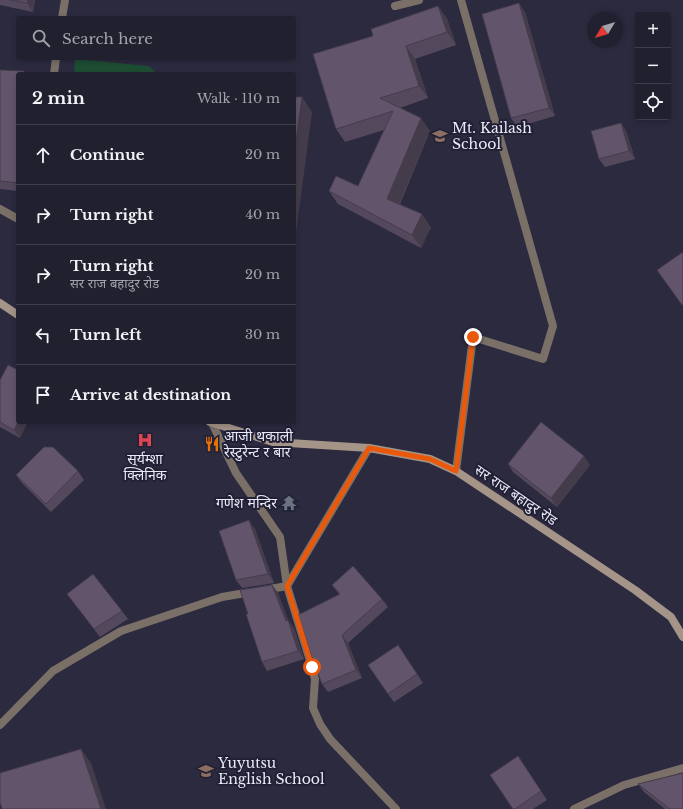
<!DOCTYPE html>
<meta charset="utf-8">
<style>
body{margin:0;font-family:"Libre Baskerville","Noto Sans Devanagari",serif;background:#2d2d3b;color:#f1f3f6}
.controls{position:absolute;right:12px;top:12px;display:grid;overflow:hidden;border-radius:4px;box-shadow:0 2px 6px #0003}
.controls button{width:36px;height:36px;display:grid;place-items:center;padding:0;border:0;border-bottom:1px solid #3d3e4b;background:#20202f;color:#f1f3f6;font:20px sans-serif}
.compass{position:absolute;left:587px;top:12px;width:36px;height:36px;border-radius:50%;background:#20202f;box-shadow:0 2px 6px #0003;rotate:232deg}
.stop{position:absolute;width:12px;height:12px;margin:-9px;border:3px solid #ea580c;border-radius:50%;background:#fff}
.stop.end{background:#ea580c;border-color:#fff;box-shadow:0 1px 4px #0008}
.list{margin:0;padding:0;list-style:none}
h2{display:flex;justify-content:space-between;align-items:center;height:52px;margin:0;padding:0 16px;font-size:17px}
h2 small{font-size:13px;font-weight:400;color:#a2a3aa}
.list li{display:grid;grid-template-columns:26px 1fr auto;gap:12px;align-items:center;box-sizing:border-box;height:60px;padding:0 16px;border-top:1px solid #3d3e4b}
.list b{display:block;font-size:15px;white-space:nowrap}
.list p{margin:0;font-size:13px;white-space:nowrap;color:#a2a3aa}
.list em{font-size:13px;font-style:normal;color:#a2a3aa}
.icon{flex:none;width:22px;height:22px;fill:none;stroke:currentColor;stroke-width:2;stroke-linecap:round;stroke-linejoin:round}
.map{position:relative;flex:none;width:683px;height:809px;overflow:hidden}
.search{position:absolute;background:#20202f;box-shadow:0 2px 6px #0003;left:16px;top:16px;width:280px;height:44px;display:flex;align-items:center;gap:10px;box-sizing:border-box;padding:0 14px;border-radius:4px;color:#a2a3aa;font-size:15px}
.panel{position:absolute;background:#20202f;box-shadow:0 2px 6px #0003;left:16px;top:72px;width:280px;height:352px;border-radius:4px}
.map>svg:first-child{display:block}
</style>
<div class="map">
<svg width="683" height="809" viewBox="0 0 683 809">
<rect width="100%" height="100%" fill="#2b2a3f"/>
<!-- green -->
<polygon fill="#1d4e34" points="75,59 149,66 157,74 74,74"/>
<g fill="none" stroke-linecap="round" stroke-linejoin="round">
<!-- street -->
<g stroke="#7a7067" stroke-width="8">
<polyline points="395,6 419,0"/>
<polyline points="62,18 65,0"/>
<polyline points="54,74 56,58"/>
<polyline points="0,209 18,219"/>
<polyline points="212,423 236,473 280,537 287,586 312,667 315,679 313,708 320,724 330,739 396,809"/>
<polyline points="456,471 473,337 543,359 553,326 461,0"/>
<polyline points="264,590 287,586 369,448"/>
<polyline points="0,725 53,671 121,631 222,597 251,592"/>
<polyline points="574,809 624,785 683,768"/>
</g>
<!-- secondary -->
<g stroke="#a59588" stroke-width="8">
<polyline points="0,303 18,315"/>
<polyline points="210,422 273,442 369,448 430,459 456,471 635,590 671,617 683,637"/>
</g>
</g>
<!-- wall -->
<g fill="#54495c">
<polygon points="0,0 35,0 33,12 0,5"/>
<polygon points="438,6 447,19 456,45 415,59 428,98 400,108 430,131 400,204 431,227 421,248 338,204 329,191 358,186 384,130 345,142 336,129"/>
<polygon points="525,12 555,116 517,127 511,118"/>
<polygon points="0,70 18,74 18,191 0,189"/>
<polygon points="621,123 626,131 635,159 605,167 599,159"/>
<polygon points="0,380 20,438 0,427"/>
<polygon points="508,464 590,465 557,507 513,472"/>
<polygon points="78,471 84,480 51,512 22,483 16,475"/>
<polygon points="255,529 274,583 242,588 236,580"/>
<polygon points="272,585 278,593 288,620 294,628 304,659 267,671 262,662 248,614"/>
<polygon points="332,585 382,599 388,607 348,643 362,678 328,692 322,684 339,594"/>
<polygon points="67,594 122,611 128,619 100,637"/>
<polygon points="398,645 423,683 394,702 388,694"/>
<polygon points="518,756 547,800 533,809 513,809"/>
<polygon points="638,784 683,809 665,809 644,792"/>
</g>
<!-- shaded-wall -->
<g fill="#453c4b">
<polygon points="28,0 35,0 33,12 27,3"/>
<polygon points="519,3 525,12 555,116 549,108"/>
<polygon points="438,6 447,19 456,45 447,32"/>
<polygon points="406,46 415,59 428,98 419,86"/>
<polygon points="302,97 312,112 294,248 294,156"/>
<polygon points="421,118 430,131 396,211 387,199"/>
<polygon points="621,123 626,131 635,159 629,151"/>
<polygon points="422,214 431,227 421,248 412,235"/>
<polygon points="18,422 28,422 20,438 14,430"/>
<polygon points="584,456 590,465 557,507 551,498"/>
<polygon points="249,520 255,529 274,583 268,574"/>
<polygon points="272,585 278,593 291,629 288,620 294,628 304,659 298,651 286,621"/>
<polygon points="342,635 348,643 362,678 356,670"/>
<polygon points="81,749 91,763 106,809 101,809"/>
</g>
<!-- building -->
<g fill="#62556b" stroke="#453c4b">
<polygon points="10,0 28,0 27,3"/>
<polygon points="519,3 549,108 511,118 482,14"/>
<polygon points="438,6 447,32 406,46 419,86 380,98 421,118 387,199 422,214 412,235 329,191 336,176 358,186 393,111 336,129 313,54 373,36 371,29"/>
<polygon points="0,70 24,71 24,74 18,74 18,183 0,181"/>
<polygon points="294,97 302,97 294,156"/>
<polygon points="621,123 629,151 599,159 591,131"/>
<polygon points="683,252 683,304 682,305 657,270"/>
<polygon points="8,365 18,370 18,422 14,430 0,422 0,380"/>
<polygon points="541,422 584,456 551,498 508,464"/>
<polygon points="44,447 53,447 78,471 46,504 16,475"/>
<polygon points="249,520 268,574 236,580 219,531"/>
<polygon points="353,566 382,599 342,635 356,670 322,684 311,655 298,615 340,594 332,585"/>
<polygon points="93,574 122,611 94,629 67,594"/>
<polygon points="272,585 286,621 288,620 298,651 262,662 246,614 248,614 240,590"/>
<polygon points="398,645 417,674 388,694 368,665"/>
<polygon points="81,749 101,809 2,809 0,802 0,773"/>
<polygon points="518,756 541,791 515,809 513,809 490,775"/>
<polygon points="683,773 683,809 670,809 638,784"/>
</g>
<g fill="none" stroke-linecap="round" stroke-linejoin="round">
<!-- route -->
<polyline stroke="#ea580c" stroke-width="5" points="312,667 287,586 369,448 430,459 456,471 473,337"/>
</g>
<!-- icons -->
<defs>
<g id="school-bare" transform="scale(1.2)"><path d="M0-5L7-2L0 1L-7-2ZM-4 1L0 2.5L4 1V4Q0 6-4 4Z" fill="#8d6e63" stroke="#212035" stroke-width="2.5" paint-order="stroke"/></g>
<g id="hospital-bare" transform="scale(1.2)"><path d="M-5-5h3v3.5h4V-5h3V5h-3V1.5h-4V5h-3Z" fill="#e0444e" stroke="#212035" stroke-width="2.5" paint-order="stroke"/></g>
<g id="restaurant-bare" transform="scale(1.2)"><path d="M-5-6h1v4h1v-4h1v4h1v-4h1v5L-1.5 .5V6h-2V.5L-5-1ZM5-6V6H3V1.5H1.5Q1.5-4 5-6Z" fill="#e8710a" stroke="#212035" stroke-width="2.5" paint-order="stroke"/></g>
<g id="temple-bare" transform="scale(1.2)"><path d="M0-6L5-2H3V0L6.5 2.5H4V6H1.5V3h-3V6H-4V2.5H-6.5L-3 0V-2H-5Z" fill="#6b7280" stroke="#212035" stroke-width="2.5" paint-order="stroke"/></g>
</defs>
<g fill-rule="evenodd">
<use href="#school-bare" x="440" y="136"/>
<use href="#hospital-bare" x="145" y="440"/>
<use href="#restaurant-bare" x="212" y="444"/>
<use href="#temple-bare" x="289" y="503"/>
<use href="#school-bare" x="206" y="771"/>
</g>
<g text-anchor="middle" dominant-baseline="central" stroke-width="4" stroke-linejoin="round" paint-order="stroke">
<!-- poi labels -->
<g font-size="14" fill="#e9e9f7" stroke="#212035" text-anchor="start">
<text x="452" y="128">Mt. Kailash<tspan x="452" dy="16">School</tspan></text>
<text x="224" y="436">आजी थकाली<tspan x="224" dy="16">रेस्टुरेन्ट र बार</tspan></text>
<text x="145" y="459" text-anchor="middle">सूर्यम्शा<tspan x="145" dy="16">क्लिनिक</tspan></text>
<text x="277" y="503" text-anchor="end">गणेश मन्दिर</text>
<text x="218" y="763">Yuyutsu<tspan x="218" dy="16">English School</tspan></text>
</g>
<!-- street labels -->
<g font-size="14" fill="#e9e9f7" stroke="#212035">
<text transform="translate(516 495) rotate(34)">सर राज बहादुर रोड</text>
</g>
</g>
</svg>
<div class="controls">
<button>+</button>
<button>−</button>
<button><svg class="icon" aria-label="locate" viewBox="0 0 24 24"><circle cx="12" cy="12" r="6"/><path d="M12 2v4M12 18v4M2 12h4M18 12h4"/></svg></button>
</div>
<svg class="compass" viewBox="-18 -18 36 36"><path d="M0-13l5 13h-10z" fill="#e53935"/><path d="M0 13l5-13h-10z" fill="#a2a3aa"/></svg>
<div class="stop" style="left:312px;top:667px"></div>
<div class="stop end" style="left:473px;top:337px"></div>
<div class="search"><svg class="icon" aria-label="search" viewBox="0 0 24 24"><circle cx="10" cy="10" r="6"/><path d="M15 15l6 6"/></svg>Search here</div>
<section class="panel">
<h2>2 min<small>Walk · 110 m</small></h2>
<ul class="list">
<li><svg class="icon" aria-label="ahead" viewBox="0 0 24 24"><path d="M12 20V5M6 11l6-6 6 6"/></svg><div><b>Continue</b></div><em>20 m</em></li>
<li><svg class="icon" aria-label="right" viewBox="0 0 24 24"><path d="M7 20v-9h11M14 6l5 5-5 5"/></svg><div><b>Turn right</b></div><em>40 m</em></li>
<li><svg class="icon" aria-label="right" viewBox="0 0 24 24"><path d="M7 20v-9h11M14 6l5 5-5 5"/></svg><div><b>Turn right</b><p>सर राज बहादुर रोड</p></div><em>20 m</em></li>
<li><svg class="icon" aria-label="left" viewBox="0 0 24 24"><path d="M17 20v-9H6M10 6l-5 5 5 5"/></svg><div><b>Turn left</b></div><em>30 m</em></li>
<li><svg class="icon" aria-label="arrive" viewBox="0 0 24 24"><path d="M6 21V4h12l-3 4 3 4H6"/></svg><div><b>Arrive at destination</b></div></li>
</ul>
</section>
</div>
